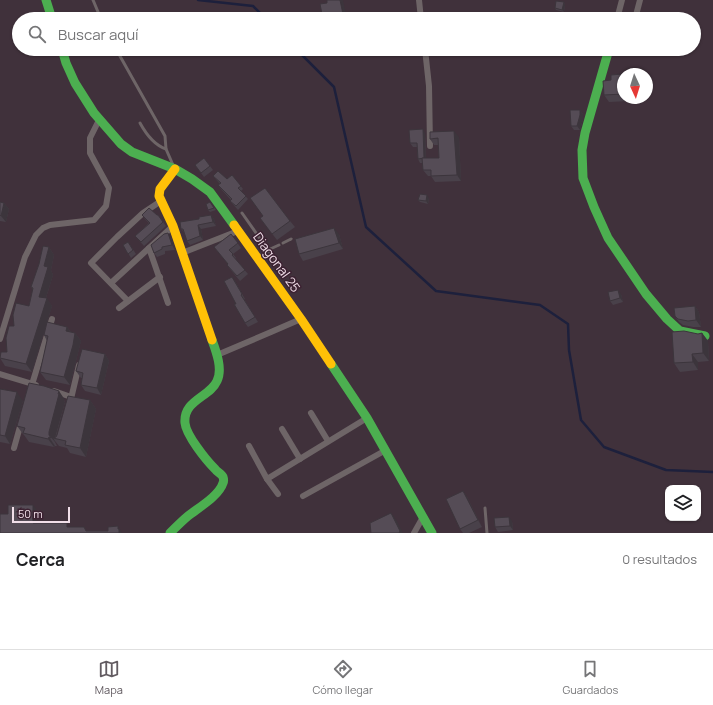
<!DOCTYPE html>
<html lang="es">
<meta charset="utf-8">
<style>
body{margin:0;font-family:Manrope,sans-serif;background:#f6f6f6;color:#202124}
.controls{position:absolute;right:12px;bottom:12px;display:grid;overflow:hidden;border-radius:8px;box-shadow:0 1px 3px #0004}
.controls button{width:36px;height:36px;display:grid;place-items:center;padding:0;border:0;border-bottom:1px solid #e0e0e0;background:#fff;color:#202124;font:20px sans-serif}
.compass{position:absolute;left:617px;top:68px;width:36px;height:36px;border-radius:50%;background:#fff;box-shadow:0 1px 3px #0004;rotate:176deg}
.scale{position:absolute;left:12px;bottom:10px;width:58px;box-sizing:border-box;padding-left:4px;border:2px solid #f1dfe9;border-top:0;font-size:11px;line-height:14px;white-space:nowrap;color:#f1dfe9;-webkit-text-stroke:3px #3c2232;paint-order:stroke}
.list{margin:0;padding:0;list-style:none}
h2{display:flex;justify-content:space-between;align-items:center;height:52px;margin:0;padding:0 16px;font-size:17px}
h2 small{font-size:13px;font-weight:400;color:#757577}
.icon{flex:none;width:22px;height:22px;fill:none;stroke:currentColor;stroke-width:2;stroke-linecap:round;stroke-linejoin:round}
.map{position:relative;flex:none;width:713px;height:533px;overflow:hidden}
.search{position:absolute;background:#fff;box-shadow:0 1px 3px #0004;left:12px;right:12px;top:12px;height:44px;display:flex;align-items:center;gap:10px;box-sizing:border-box;padding:0 14px;border-radius:22px;color:#757577;font-size:15px}
.sheet{height:116px;background:#fff}
nav{display:flex;justify-content:space-around;align-items:center;box-sizing:border-box;height:56px;border-top:1px solid #e0e0e0;background:#fff;font-size:11px;color:#757577}
nav a{display:grid;justify-items:center;gap:2px}
nav .on{color:#625b61}
.map>svg:first-child{display:block}
</style>
<div class="map">
<svg width="713" height="533" viewBox="0 0 713 533">
<rect width="100%" height="100%" fill="#40313b"/>
<g fill="none" stroke-linecap="round" stroke-linejoin="round">
<!-- stream -->
<g stroke="#1d203c" stroke-width="2.5">
<polyline points="198,0 253,6 266,19"/>
<polyline points="296,49 334,87 366,227 436,291 540,305 568,324 569,350 581,420 604,447 666,470 713,472"/>
</g>
<!-- lane -->
<g stroke="#6e6567" stroke-width="3">
<polyline points="93,0 101,19"/>
<polyline points="116,49 165,136 166,149 173,165"/>
<path d="M140,123C146,134 154,145 166,149"/>
<polyline points="242,213 268,250 279,245"/>
<polyline points="283,243 291,239"/>
<polyline points="259,257 268,250 281,266"/>
<polyline points="485,508 487,533"/>
</g>
<!-- street -->
<g stroke="#6e6567" stroke-width="6">
<polyline points="419,0 421,19"/>
<polyline points="617,19 622,0"/>
<polyline points="635,19 640,0"/>
<polyline points="425,49 429,86 430,146"/>
<polyline points="149,248 168,303"/>
<polyline points="182,253 238,231"/>
<polyline points="111,283 173,226"/>
<polyline points="128,301 91,263 117,237 143,213 161,201"/>
<polyline points="119,308 160,277"/>
<polyline points="0,339 25,257 36,235 43,228 50,225 94,220 106,206 109,188 90,153 90,138 99,120"/>
<polyline points="217,355 271,332 301,319"/>
<polyline points="0,374 36,385"/>
<polyline points="30,391 52,319"/>
<polyline points="54,391 71,397"/>
<polyline points="70,403 79,365"/>
<polyline points="311,413 328,441"/>
<polyline points="282,429 300,459"/>
<polyline points="249,446 267,479 367,418"/>
<polyline points="14,448 21,423"/>
<polyline points="267,479 278,494"/>
<polyline points="303,496 386,450"/>
<polyline points="414,533 423,517"/>
</g>
<!-- fast -->
<g stroke="#4caf50" stroke-width="9">
<polyline points="46,0 52,19"/>
<polyline points="62,49 66,63 75,83 94,113 121,144 132,152 175,169 192,179 210,192 234,225"/>
<polyline points="609,49 585,133 582,150 583,178 594,207 608,238 646,294 667,319 680,331 705,336"/>
<polyline points="331,364 367,418 432,533"/>
<path d="M170,533C176,527 182,521 188,516C198,508 219,496 223,483C224,481 224,480 223,477C222,474 217,472 215,469C206,460 186,435 185,423C183,400 210,397 217,381C223,369 216,351 212,340"/>
</g>
<!-- slow -->
<g stroke="#ffc107" stroke-width="9">
<polyline points="175,169 160,189 159,196 173,226 212,340"/>
<polyline points="234,225 301,319 331,364"/>
</g>
</g>
<!-- wall -->
<g fill="#49414a">
<polygon points="564,2 565,5 564,12 556,10 555,8"/>
<polygon points="623,74 623,98 629,98 629,101 609,102 604,95 611,80"/>
<polygon points="580,110 583,114 583,119 580,130 574,130 571,126"/>
<polygon points="425,133 426,158 439,158 438,145 434,145 430,139 459,137 461,181 435,182 431,176 428,176 423,170 423,163 420,163 418,159 417,147 413,147 410,143"/>
<polygon points="204,158 213,170 204,177 195,165"/>
<polygon points="232,175 243,189 241,191 248,199 238,210 230,201 231,200 221,189 218,185 220,184 213,176 227,179"/>
<polygon points="429,198 428,204 420,202 418,200"/>
<polygon points="0,202 4,203 9,209 6,222 0,221"/>
<polygon points="210,202 216,210 210,212 208,210"/>
<polygon points="142,215 158,215 166,226 144,246 135,236 149,223 145,219"/>
<polygon points="211,215 214,219 216,226 201,229 203,240 190,245 187,241 185,233 181,229 199,219"/>
<polygon points="260,218 290,221 295,227 277,240"/>
<polygon points="231,234 241,248 233,254 236,258 235,259 248,274 240,281 230,269 227,265 228,264 214,247"/>
<polygon points="339,234 343,249 303,261 299,254"/>
<polygon points="171,237 175,250 165,251 165,254 157,257 154,253"/>
<polygon points="128,242 136,254 131,258 123,245"/>
<polygon points="49,247 54,255 51,270 53,275 46,298 52,306 32,372 5,366 0,358 7,352 14,326 29,306 33,290 31,287"/>
<polygon points="235,281 245,299 244,299 258,322 248,327 245,323"/>
<polygon points="621,294 623,302 613,305 610,301"/>
<polygon points="695,306 699,312 701,327 693,327 683,325 679,322 675,316"/>
<polygon points="67,327 71,332 75,333 81,341 70,385 46,380 40,372 47,341 44,335"/>
<polygon points="702,333 708,341 709,361 698,362 698,370 680,372 674,363 698,334"/>
<polygon points="105,354 109,361 101,395 85,391 81,385 82,378 81,378 76,371"/>
<polygon points="0,389 23,401 10,444 0,442"/>
<polygon points="65,400 64,401 65,402 56,437 90,400 96,409 86,457 70,453 67,448 59,446 55,441 55,442 57,446 55,446 54,447 29,442 24,435 23,434 17,426"/>
<polygon points="463,491 467,497 482,527 469,533 463,533 460,529"/>
<polygon points="512,521 513,530 498,532 495,527"/>
</g>
<!-- shaded-wall -->
<g fill="#3c353c">
<polygon points="340,0 343,0 347,19 344,19"/>
<polygon points="564,2 565,5 564,12 562,10"/>
<polygon points="670,14 671,16 671,19 669,19"/>
<polygon points="580,110 583,114 583,119 580,130 577,126"/>
<polygon points="423,129 425,133 426,162 424,159"/>
<polygon points="454,131 459,137 461,181 457,175"/>
<polygon points="427,195 429,198 428,204 426,201"/>
<polygon points="4,203 9,209 6,222 1,216"/>
<polygon points="211,215 214,219 216,226 213,222"/>
<polygon points="198,225 201,229 203,240 200,236"/>
<polygon points="334,228 339,234 343,249 339,243"/>
<polygon points="168,233 171,237 175,250 172,245"/>
<polygon points="49,247 54,255 51,270 53,275 44,304 39,297 44,266"/>
<polygon points="232,277 235,281 245,299 242,294"/>
<polygon points="618,290 621,294 623,302 620,298"/>
<polygon points="47,298 52,306 32,372 26,364"/>
<polygon points="695,306 699,312 701,327 696,320"/>
<polygon points="67,327 73,335 66,331"/>
<polygon points="75,333 81,341 70,385 64,377"/>
<polygon points="702,333 708,341 709,361 703,353"/>
<polygon points="105,354 109,361 101,395 97,388"/>
<polygon points="692,354 698,362 698,370 693,362"/>
<polygon points="59,391 65,400 64,401 65,402 55,438 53,438 55,441 55,442 49,435 49,432"/>
<polygon points="17,392 23,401 10,444 5,436"/>
<polygon points="90,400 96,409 86,457 80,448"/>
<polygon points="49,437 55,446 54,447 48,439"/>
<polygon points="463,491 467,497 482,527 478,520"/>
<polygon points="33,505 36,509 36,527 33,523"/>
<polygon points="391,513 397,521 403,533 399,533"/>
<polygon points="509,517 512,521 513,530 510,526"/>
<polygon points="118,526 122,533 119,533"/>
</g>
<!-- building -->
<g fill="#554c56" stroke="#3c353c">
<polygon points="327,0 340,0 344,19 323,19 320,4 327,3"/>
<polygon points="556,1 564,2 562,10 555,8"/>
<polygon points="660,12 670,14 669,19 659,19"/>
<polygon points="623,74 623,94 604,95 603,81 611,80 611,75"/>
<polygon points="570,110 580,110 580,115 577,126 571,126"/>
<polygon points="423,129 424,158 418,159 417,143 410,143 409,130"/>
<polygon points="454,131 457,175 431,176 431,170 423,170 422,158 439,158 438,138 430,139 430,132"/>
<polygon points="204,158 210,166 201,173 195,165"/>
<polygon points="218,171 227,179 232,175 241,186 238,188 246,196 236,206 230,201 232,199 218,185 221,183 213,176"/>
<polygon points="265,188 290,221 272,234 260,218 263,216 250,198"/>
<polygon points="420,194 427,195 426,201 418,200"/>
<polygon points="0,202 4,203 1,216 0,215"/>
<polygon points="210,202 214,208 208,210 206,204"/>
<polygon points="149,208 157,215 158,215 163,222 141,242 135,236 150,223 142,215"/>
<polygon points="211,215 213,222 198,225 200,236 187,241 183,229 181,229 180,222 199,219 199,217"/>
<polygon points="334,228 339,243 299,254 295,239"/>
<polygon points="168,233 172,245 162,247 162,249 154,253 151,245 164,234"/>
<polygon points="231,234 238,243 229,250 233,254 232,255 245,270 237,276 227,265 228,264 214,247"/>
<polygon points="128,242 133,250 128,254 123,245"/>
<polygon points="43,246 49,247 44,266 48,267 39,297 47,298 26,364 0,358 1,352 7,352 6,338 9,326 14,326 13,315 16,303 29,306 33,288 31,287 39,264"/>
<polygon points="232,277 242,294 241,295 255,317 245,323 234,304 236,304 224,281"/>
<polygon points="618,290 620,298 610,301 608,292"/>
<polygon points="695,306 696,320 688,321 678,319 675,316 674,308"/>
<polygon points="47,322 67,327 66,331 75,333 73,345 64,377 40,372 48,336 44,335"/>
<polygon points="684,331 698,334 702,333 703,353 692,354 693,362 674,363 672,332"/>
<polygon points="82,349 105,354 97,388 81,385 83,373 76,371"/>
<polygon points="29,383 44,386 59,391 58,394 59,394 49,432 49,435 51,438 49,437 48,439 23,433 25,428 17,426"/>
<polygon points="0,389 17,392 5,436 0,435"/>
<polygon points="68,396 90,400 80,448 65,445 66,441 53,438 56,437 57,435"/>
<polygon points="463,491 478,520 460,529 446,499"/>
<polygon points="8,505 33,505 33,523 67,523 67,527 84,527 86,531 108,531 108,527 118,526 118,529 119,529 119,533 0,533 0,514 8,514"/>
<polygon points="391,513 400,531 399,533 371,533 370,523"/>
<polygon points="509,517 510,526 495,527 494,518"/>
</g>
<g text-anchor="middle" dominant-baseline="central" stroke-width="3" stroke-linejoin="round" paint-order="stroke">
<!-- street labels -->
<g font-size="13" fill="#f1dfe9" stroke="#3c2232">
<text transform="translate(277 262) rotate(54)">Diagonal 25</text>
</g>
</g>
</svg>
<div class="controls">
<button><svg class="icon" aria-label="layers" viewBox="0 0 24 24"><path d="M12 4l9 5-9 5-9-5zM3 14l9 5 9-5"/></svg></button>
</div>
<svg class="compass" viewBox="-18 -18 36 36"><path d="M0-13l5 13h-10z" fill="#e53935"/><path d="M0 13l5-13h-10z" fill="#757577"/></svg>
<div class="scale">50 m</div>
<div class="search"><svg class="icon" aria-label="search" viewBox="0 0 24 24"><circle cx="10" cy="10" r="6"/><path d="M15 15l6 6"/></svg>Buscar aquí</div>
</div>
<section class="sheet">
<h2>Cerca<small>0 resultados</small></h2>
<ul class="list">
</ul>
</section>
<nav>
<a class="on"><svg class="icon" aria-label="map" viewBox="0 0 24 24"><path d="M3 6l6-2 6 2 6-2v14l-6 2-6-2-6 2zM9 4v14M15 6v14"/></svg>Mapa</a>
<a><svg class="icon" aria-label="directions" viewBox="0 0 24 24"><path d="M12 3l9 9-9 9-9-9zM9 14v-3h6M13 9l2 2-2 2"/></svg>Cómo llegar</a>
<a><svg class="icon" aria-label="saved" viewBox="0 0 24 24"><path d="M7 4h10v16l-5-4-5 4z"/></svg>Guardados</a>
</nav>
